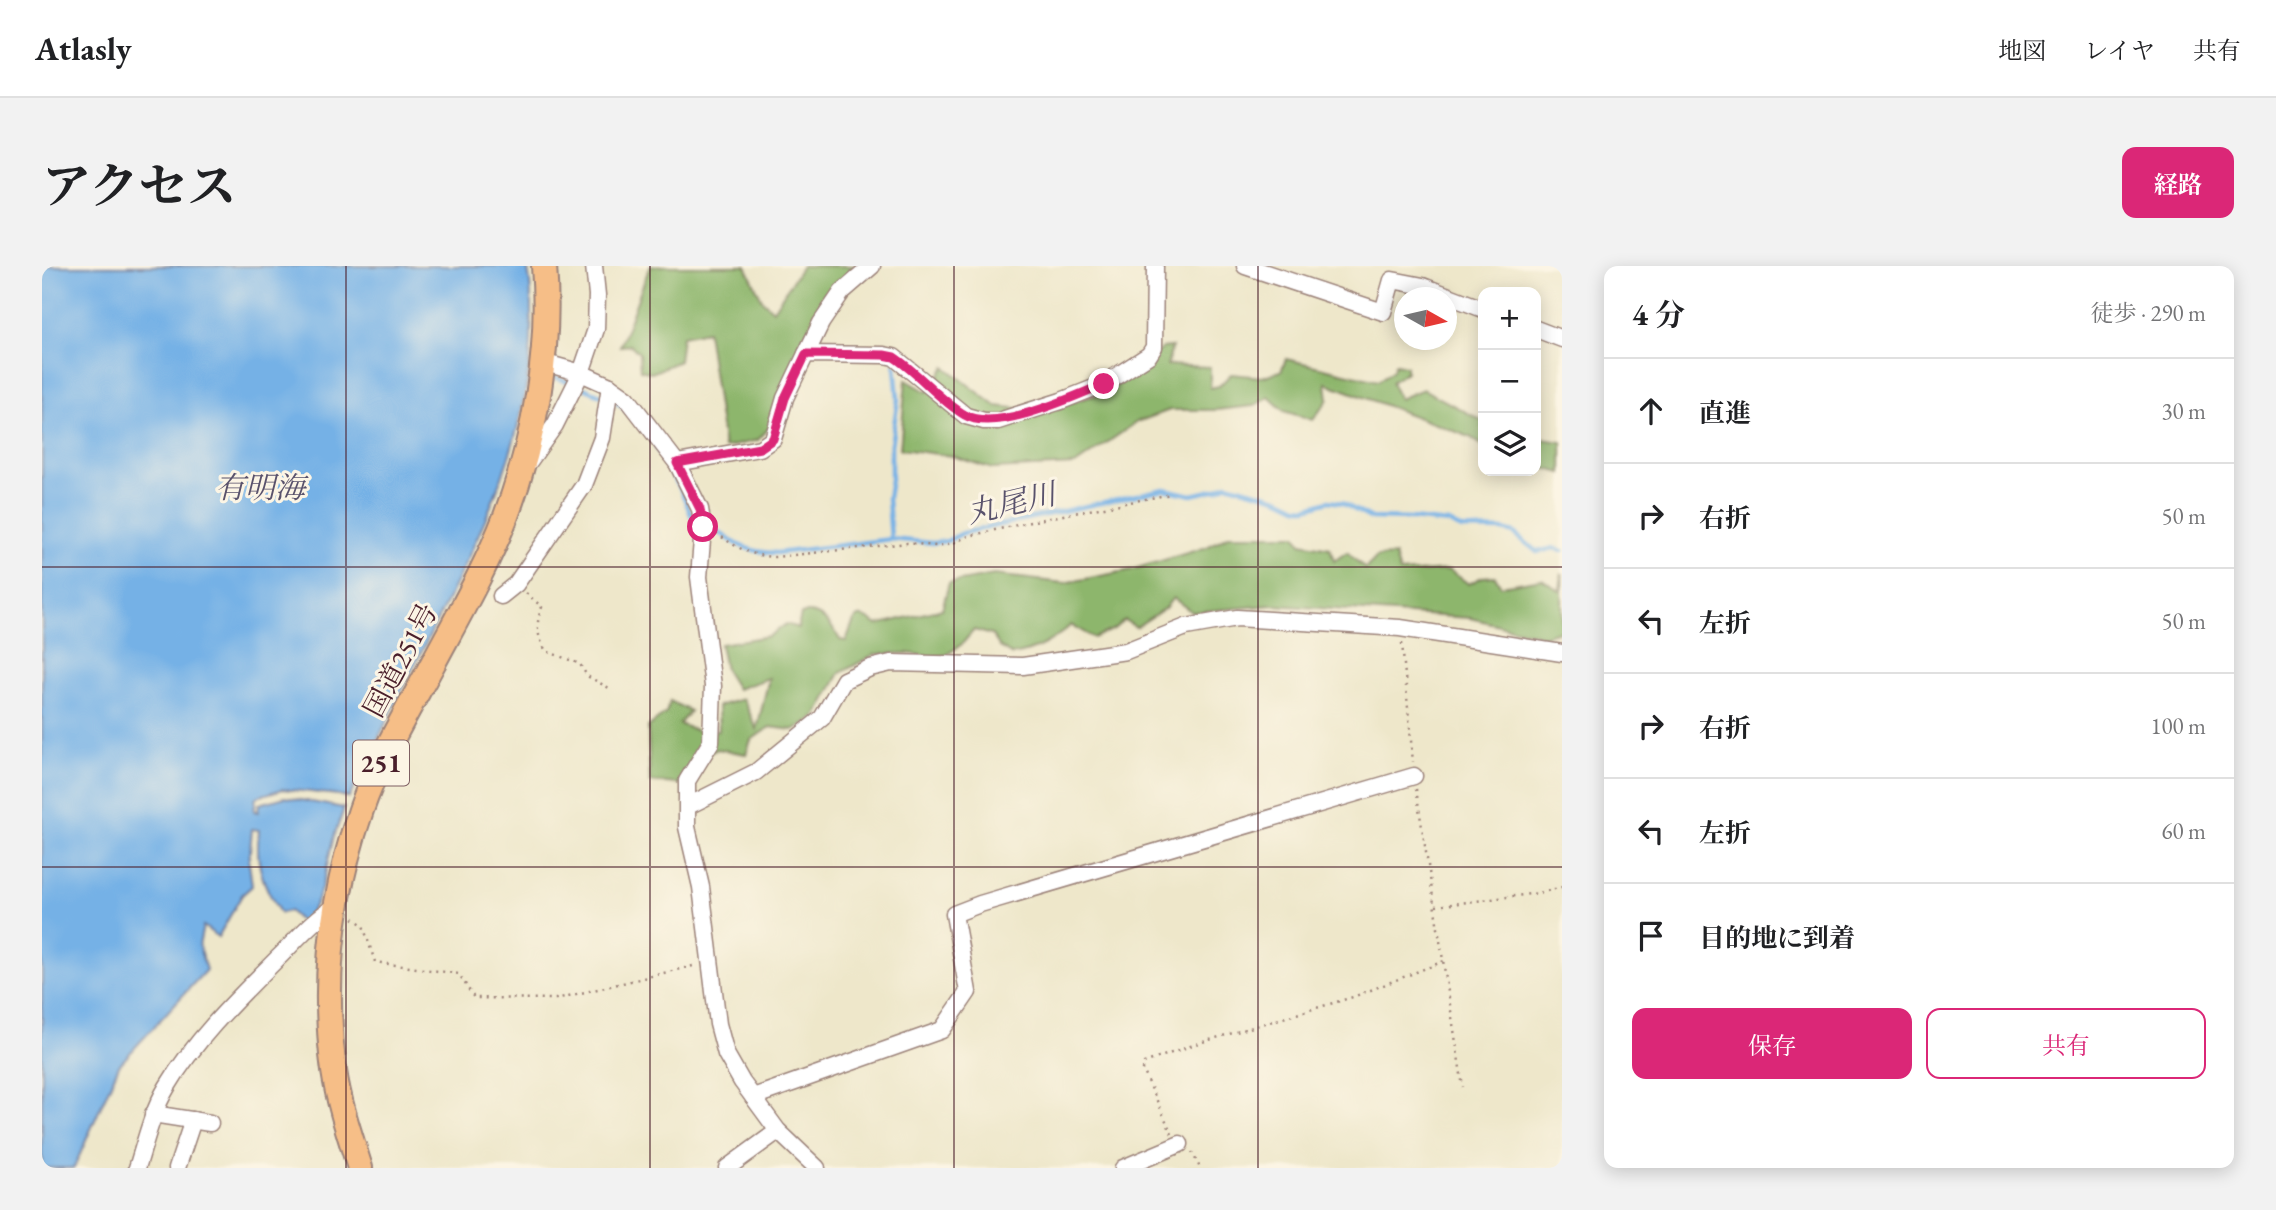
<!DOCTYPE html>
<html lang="ja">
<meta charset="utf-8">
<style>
body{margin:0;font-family:"EB Garamond","Noto Serif JP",serif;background:#f2f2f2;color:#202124}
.controls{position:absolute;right:21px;top:21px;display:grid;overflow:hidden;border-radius:14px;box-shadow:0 4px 18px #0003}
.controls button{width:63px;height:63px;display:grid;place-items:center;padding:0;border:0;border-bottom:2px solid #e0e0e0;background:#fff;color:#202124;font:35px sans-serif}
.compass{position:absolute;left:1352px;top:21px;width:63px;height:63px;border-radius:50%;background:#fff;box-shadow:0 4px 18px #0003;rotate:98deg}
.stop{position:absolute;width:21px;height:21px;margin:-16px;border:5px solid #db2777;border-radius:50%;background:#fff}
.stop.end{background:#db2777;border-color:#fff;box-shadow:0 2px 7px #0008}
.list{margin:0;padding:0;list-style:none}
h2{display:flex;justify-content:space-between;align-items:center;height:91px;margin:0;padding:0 28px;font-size:30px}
h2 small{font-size:23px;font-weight:400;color:#757577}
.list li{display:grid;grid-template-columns:46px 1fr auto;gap:21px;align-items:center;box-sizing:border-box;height:105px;padding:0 28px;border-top:2px solid #e0e0e0}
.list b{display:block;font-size:26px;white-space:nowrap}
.list em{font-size:23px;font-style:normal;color:#757577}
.actions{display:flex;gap:14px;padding:21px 28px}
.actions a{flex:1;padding:16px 0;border:2px solid #db2777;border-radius:14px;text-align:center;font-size:24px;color:#db2777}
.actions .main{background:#db2777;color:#fff}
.icon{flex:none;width:38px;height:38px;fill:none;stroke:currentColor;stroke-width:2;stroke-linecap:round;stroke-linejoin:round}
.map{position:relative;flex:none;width:1520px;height:902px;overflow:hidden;border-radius:14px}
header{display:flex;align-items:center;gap:42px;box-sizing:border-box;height:98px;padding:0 35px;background:#fff;border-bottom:2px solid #e0e0e0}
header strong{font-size:33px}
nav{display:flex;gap:38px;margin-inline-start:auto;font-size:24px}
.intro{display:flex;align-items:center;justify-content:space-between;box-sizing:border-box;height:168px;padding:0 42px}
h1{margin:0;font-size:49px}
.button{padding:18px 32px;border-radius:14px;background:#db2777;color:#fff;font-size:24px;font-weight:700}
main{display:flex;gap:42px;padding:0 42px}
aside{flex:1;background:#fff;border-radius:14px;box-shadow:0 4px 18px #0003}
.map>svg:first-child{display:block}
</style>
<header>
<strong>Atlasly</strong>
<nav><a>地図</a><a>レイヤ</a><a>共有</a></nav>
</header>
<div class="intro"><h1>アクセス</h1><a class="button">経路</a></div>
<main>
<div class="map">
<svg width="1520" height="902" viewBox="0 0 1520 902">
<rect width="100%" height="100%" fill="#fcf5e5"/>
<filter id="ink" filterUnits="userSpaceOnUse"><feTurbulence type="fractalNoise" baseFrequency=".0143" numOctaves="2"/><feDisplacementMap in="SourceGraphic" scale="14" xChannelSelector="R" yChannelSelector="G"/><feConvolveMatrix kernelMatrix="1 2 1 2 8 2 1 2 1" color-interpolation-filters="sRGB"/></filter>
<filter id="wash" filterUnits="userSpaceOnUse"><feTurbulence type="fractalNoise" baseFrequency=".00686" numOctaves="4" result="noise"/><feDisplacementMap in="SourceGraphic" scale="28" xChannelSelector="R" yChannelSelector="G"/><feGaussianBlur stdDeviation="1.57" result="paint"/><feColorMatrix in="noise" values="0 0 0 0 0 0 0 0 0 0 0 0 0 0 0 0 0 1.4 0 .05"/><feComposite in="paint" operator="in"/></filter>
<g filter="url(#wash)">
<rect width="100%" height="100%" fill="#eee7ca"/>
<!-- forest -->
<g fill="#8db66c" stroke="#6c6a4c" stroke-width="2">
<polygon points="608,0 704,0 720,34 731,44 760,0 822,0 795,22 727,162 716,174 682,182 665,65 640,70 637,95 610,107 598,104 597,87 589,79 578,80"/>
<polygon points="1130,81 1125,99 1168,101 1168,122 1177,120 1189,108 1220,111 1239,105 1244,93 1336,115 1351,104 1353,98 1364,100 1364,106 1349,116 1357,133 1381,123 1441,155 1441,180 1428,171 1284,117 1286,133 1271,154 1242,145 1227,131 1211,140 1174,144 1128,144 1095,156 1033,199 951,203 910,190 858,183 864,114 885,126 903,101 954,140 997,145 1066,126 1093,107 1120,82"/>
<polygon points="1494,172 1520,176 1520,207 1494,200"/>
<path d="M1188,269H1254L1259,277L1288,282L1292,295L1305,286L1323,303L1335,291L1353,290L1358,307L1407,304L1427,318L1440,311L1453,310L1459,320L1500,313L1518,325L1520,307V364L1502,370L1428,352L1231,339L1150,346L1131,332L1123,342L1094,361L1082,354L1072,363L1052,372L1029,359C1011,375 994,385 970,389L958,381L950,369L932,364L920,378L904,389L892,391L865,387L833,388L798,407L774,451L751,464L728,461L709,474L704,488L676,483L652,492L638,518L608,516L606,461L624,447L628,435L648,445L637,458L656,465L677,464L676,440L701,433L715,463L727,412L695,423L683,404L678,378L727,370L744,358L756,362L759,348C778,343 790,359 798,374L804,375C812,355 812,341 835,359L900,343L907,317L952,309L1022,317L1089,304L1165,281Z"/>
</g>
<!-- water -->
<path fill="#74b1e6" stroke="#5f6888" stroke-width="2" d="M0,0H485C489,15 489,31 489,48C494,160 439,267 390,365C362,421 334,476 307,532L296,529L241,523L214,531L212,545L216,546L217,538L243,531L302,542C299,553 294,563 291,574C283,604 282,633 260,657L247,645L238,647C220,617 213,598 217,564L210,563L207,596L210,620L200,629L176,671L161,660L157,680L164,704L77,799L32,902H0Z"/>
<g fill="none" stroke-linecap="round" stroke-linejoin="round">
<!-- stream -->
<g stroke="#74b1e6" stroke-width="4.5">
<polyline points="507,110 528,116"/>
<polyline points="537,120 573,135 587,146"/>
<polyline points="614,181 638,222 650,251 656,254"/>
<path d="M664,257C691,276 700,286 735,287L849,273L891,277L905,275L921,267L1122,223L1150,229L1176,223L1185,218L1236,232L1255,241L1264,242L1287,235L1300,237L1328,252L1369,253L1407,257L1420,263L1461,264L1472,267L1495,286L1512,282L1520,285"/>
<polyline points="849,273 846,232 849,213 849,179 856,133 853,100"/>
</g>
</g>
</g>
<g filter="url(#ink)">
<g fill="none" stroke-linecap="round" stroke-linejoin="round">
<!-- minor casing -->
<g stroke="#9c837a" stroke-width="19">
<g id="minor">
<polyline points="1203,0 1341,46 1350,14 1381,20 1441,43"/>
<polyline points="1494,63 1520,73"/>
<polyline points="764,88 779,57 800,26 830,0"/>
<polyline points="500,96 539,107 568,120 585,132 635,197 658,243 661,262 657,311 671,420 669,476 645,515 645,561 659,621 676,758 684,788 700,816 736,865 775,902"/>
<polyline points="486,197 513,159 539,107 554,63 555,29 552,0"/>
<polyline points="635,197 718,182 731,173 743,132 764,88 842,89 852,91 924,150 942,155 956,155 1019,135 1062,118 1107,89 1112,81 1113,0"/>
<polyline points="459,330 474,318 542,219 560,172 568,120"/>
<polyline points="646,540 714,506 780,452 802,414 828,402 849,397 981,400 1084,385 1144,361 1195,352 1358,362 1520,387"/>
<polyline points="711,831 900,764 926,726 912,648 938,638 1372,510"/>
<polyline points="111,848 168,857"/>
<path d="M95,902C104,874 110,846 125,821C154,772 198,730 238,690C256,672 272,653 294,640"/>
<polyline points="135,902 151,854"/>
<polyline points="685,902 736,865"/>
<polyline points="1081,902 1138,878"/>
</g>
</g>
<!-- highway casing -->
<g stroke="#9c837a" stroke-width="28">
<path id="highway" d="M318,902C308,870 297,838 292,805C280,717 290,628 319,544C336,494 364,448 389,401C415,352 444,302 464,250C493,172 509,83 502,0"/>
</g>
<!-- path -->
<g stroke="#9c837a" stroke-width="2.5" stroke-dasharray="2 5" stroke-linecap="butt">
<path d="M674,267C694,281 708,290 733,291L865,277L894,280L911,277L927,270L1001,253L1129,228"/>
<path d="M484,327L500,341C493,359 495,369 504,385L538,398L545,410L567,422"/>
<polyline points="1360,377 1371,496"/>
<polyline points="1374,523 1421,821"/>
<polyline points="1394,640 1497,627 1520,621"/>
<polyline points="311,652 321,659 333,696 417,708 432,732 514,733 655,699"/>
<polyline points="1130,868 1101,804 1102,797 1154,778 1311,731 1402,695"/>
<polyline points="1150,886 1158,902"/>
</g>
<!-- minor -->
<use href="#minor" stroke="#fff" stroke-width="16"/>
<!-- highway -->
<use href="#highway" stroke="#f6be87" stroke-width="24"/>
</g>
</g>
<g fill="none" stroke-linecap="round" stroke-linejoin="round" filter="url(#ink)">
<!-- route -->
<path stroke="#db2777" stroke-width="9" d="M661,261L658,243L635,197L718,182L731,173L743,132L764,88L842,89L852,91C878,108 897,134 923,149C953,167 1031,131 1062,118"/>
</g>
<!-- grid -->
<path fill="none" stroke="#4a1f2b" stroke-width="2" stroke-opacity="0.55" d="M304,0V902M608,0V902M912,0V902M1216,0V902M0,301H1520M0,601H1520"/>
<g text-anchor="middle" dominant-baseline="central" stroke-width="6" stroke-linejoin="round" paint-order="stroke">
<!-- shield labels -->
<rect fill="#fcf5e5" stroke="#7f5f63" stroke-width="2" x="311" y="474.5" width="56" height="45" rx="5"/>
<g font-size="26" font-weight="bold" fill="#4a1f2b">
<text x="339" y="497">251</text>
</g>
<!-- street labels -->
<g font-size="28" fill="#4a1f2b" stroke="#fcf5e5">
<text transform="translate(358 394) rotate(-62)">国道251号</text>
</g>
<!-- water labels -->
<g font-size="30" font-style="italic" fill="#59526c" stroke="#fcf5e5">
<text x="218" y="221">有明海</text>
<text transform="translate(969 237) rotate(-13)">丸尾川</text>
</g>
</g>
</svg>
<div class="controls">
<button>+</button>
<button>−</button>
<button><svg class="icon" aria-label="layers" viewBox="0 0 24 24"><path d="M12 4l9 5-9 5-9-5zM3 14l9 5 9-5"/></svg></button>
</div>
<svg class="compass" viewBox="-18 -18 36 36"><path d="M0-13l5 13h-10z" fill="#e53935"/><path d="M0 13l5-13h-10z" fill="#757577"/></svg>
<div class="stop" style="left:661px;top:261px"></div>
<div class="stop end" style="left:1062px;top:118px"></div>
</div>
<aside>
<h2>4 分<small>徒歩 · 290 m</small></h2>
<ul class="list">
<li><svg class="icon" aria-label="ahead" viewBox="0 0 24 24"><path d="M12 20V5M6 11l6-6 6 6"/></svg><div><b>直進</b></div><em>30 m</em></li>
<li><svg class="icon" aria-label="right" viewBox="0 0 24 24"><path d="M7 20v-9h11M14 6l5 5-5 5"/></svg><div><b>右折</b></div><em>50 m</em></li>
<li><svg class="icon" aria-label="left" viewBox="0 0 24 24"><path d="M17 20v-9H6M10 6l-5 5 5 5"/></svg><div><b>左折</b></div><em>50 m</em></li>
<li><svg class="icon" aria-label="right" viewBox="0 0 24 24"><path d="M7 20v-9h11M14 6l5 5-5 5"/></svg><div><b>右折</b></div><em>100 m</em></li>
<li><svg class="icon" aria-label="left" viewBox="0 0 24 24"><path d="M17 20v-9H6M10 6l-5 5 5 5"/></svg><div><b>左折</b></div><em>60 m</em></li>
<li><svg class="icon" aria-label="arrive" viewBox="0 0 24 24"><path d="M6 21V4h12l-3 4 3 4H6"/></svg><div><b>目的地に到着</b></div></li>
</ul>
<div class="actions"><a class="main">保存</a><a>共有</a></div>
</aside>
</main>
